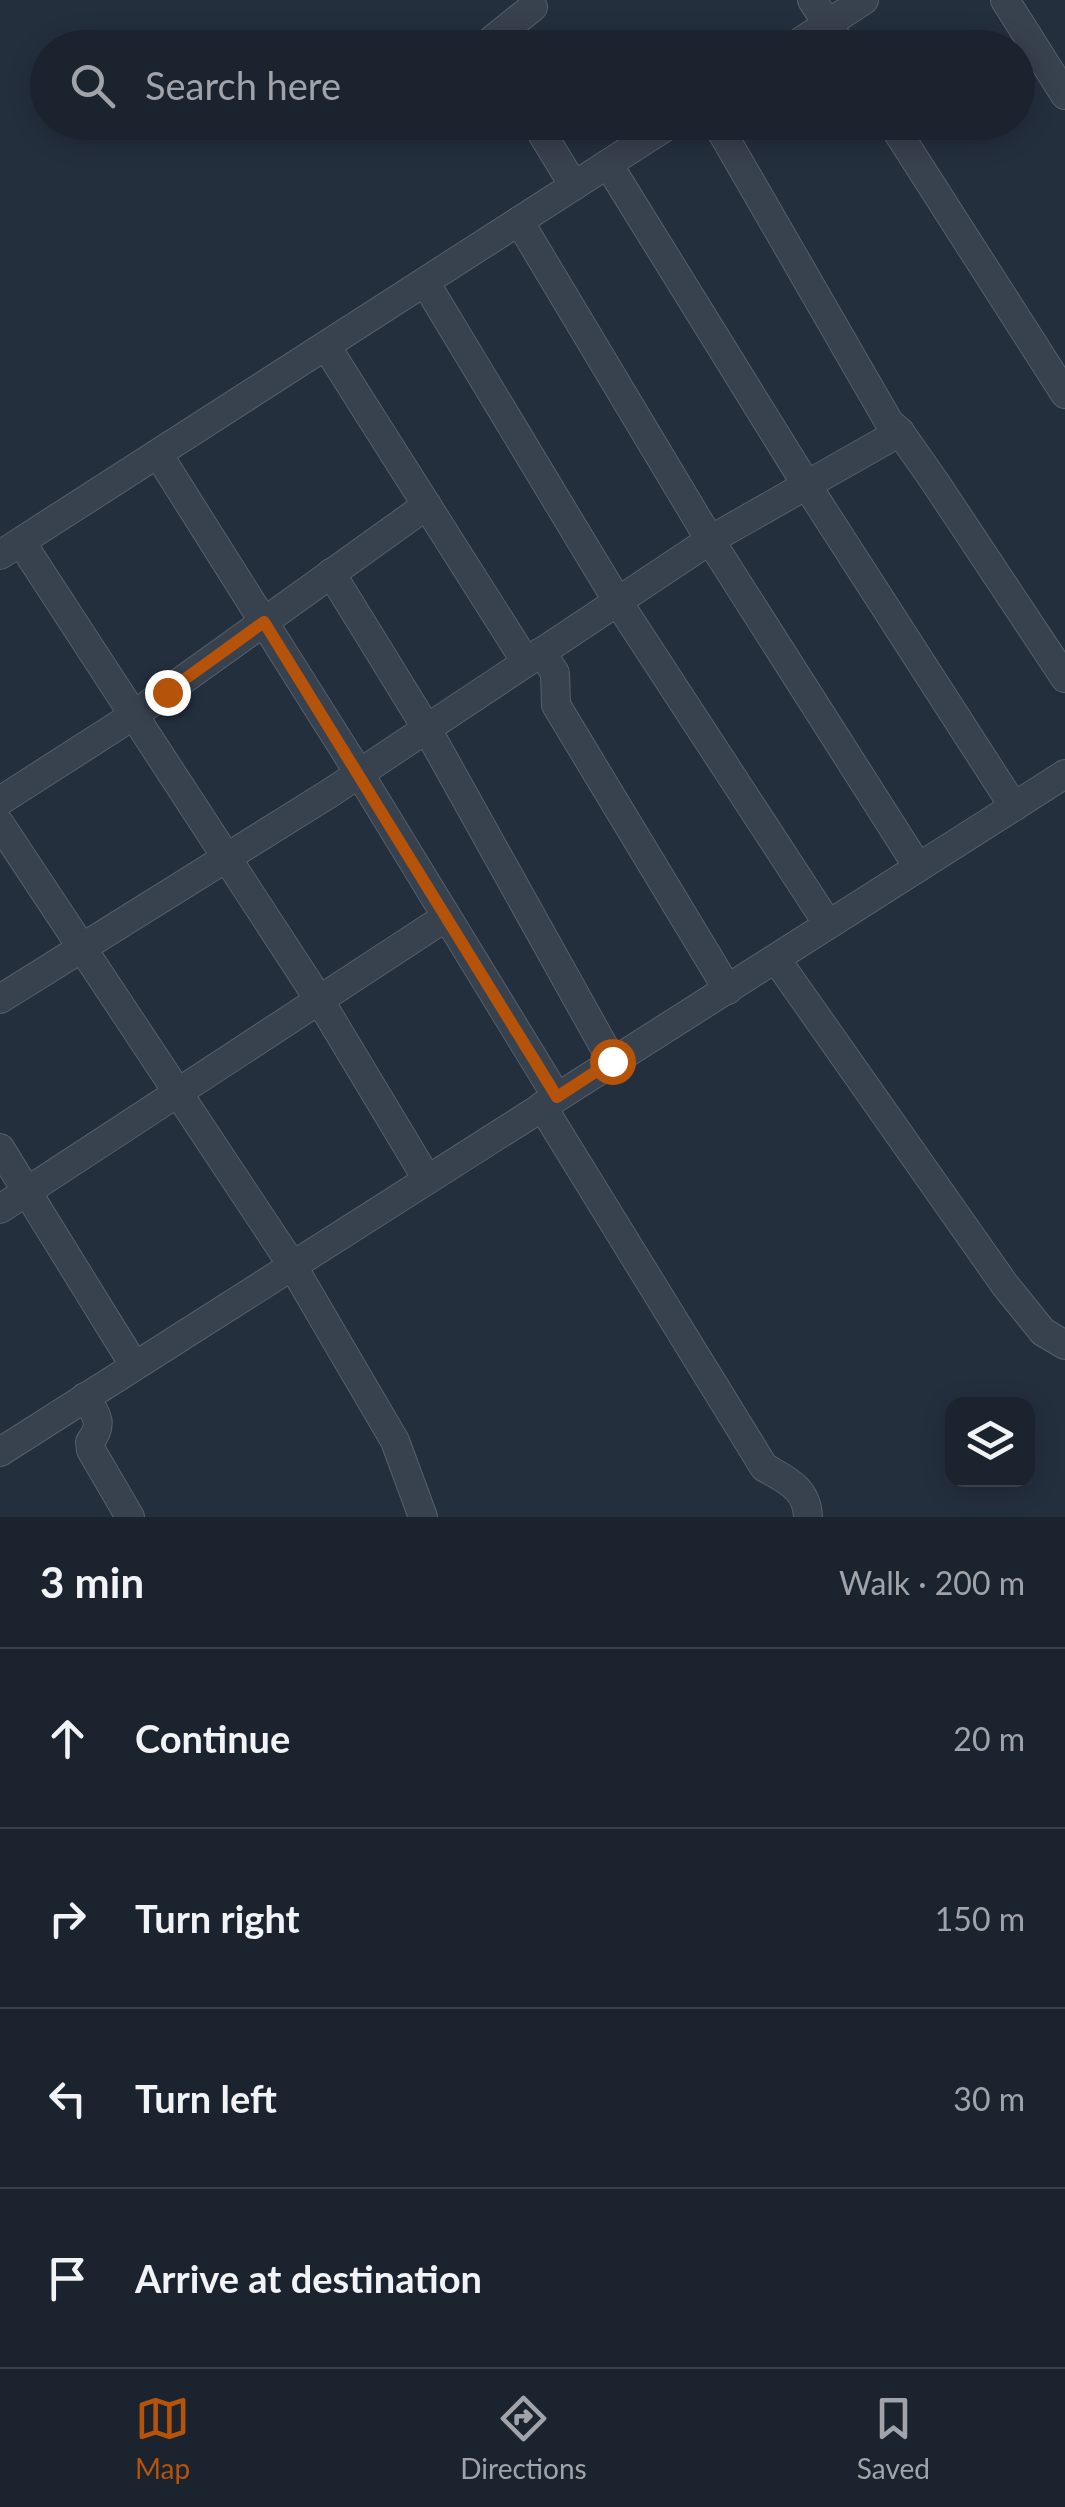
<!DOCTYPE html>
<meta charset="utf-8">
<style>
body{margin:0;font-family:Lato,sans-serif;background:#282f3a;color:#f1f3f6}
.controls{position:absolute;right:30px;bottom:30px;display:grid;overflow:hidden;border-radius:20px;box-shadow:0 5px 25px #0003}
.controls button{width:90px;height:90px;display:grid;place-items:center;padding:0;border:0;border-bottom:2px solid #39404a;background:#1b232e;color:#f1f3f6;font:50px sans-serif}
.stop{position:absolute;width:30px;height:30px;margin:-22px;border:8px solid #b45309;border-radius:50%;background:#fff}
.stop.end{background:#b45309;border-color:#fff;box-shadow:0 2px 10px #0008}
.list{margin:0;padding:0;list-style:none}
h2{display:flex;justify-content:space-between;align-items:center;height:130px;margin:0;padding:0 40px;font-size:42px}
h2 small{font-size:32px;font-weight:400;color:#a0a4aa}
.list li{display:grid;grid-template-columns:65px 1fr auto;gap:30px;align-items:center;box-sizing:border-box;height:180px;padding:0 40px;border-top:2px solid #39404a}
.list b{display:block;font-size:38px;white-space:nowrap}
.list em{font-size:32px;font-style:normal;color:#a0a4aa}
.icon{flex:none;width:55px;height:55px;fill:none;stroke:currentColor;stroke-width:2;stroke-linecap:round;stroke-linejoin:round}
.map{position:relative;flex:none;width:1065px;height:1517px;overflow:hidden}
.search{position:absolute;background:#1b232e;box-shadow:0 5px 25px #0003;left:30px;right:30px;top:30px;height:110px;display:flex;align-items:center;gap:25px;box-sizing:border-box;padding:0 35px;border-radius:55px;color:#a0a4aa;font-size:38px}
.sheet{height:850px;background:#1b232e}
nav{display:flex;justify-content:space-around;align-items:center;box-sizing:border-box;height:140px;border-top:2px solid #39404a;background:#1b232e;font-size:28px;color:#a0a4aa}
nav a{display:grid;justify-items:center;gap:5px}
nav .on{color:#b45309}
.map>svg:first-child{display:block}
</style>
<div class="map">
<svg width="1065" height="1517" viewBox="0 0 1065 1517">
<rect width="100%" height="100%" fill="#242f3e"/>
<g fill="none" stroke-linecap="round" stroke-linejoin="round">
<!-- minor casing -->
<g stroke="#565f6c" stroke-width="30">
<g id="minor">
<polyline points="812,0 843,48"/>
<polyline points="1005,0 1065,95"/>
<polyline points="491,48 492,40 533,7"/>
<polyline points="791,48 864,0"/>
<polyline points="535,122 574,186"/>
<polyline points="716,122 889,422 900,432 935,482 1065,678"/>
<polyline points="891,122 1065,394"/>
<polyline points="608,164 806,484 1014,807"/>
<polyline points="519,221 710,540 918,867"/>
<polyline points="425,282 618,602 828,924"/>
<polyline points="326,346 526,662"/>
<polyline points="158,454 359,773 557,1097"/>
<polyline points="21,542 320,1001 427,1179"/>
<polyline points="0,555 673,122"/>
<polyline points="331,573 427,729 612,1061"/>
<polyline points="541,652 555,673 556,705 728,990"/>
<polyline points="0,801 134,715 427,505"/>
<polyline points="0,824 292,1265 395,1441 423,1517"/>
<polyline points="776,959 1005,1285 1043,1332 1065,1345"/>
<polyline points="0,999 330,793 710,540 900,432"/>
<path d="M542,1106L764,1467C786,1480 807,1488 808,1517"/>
<polyline points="0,1148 134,1365"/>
<polyline points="0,1209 446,917"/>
<path d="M85,1397C97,1416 104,1423 90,1442L91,1450L130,1517"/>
<polyline points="0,1452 1065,774"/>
</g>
</g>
<!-- minor -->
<use href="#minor" stroke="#38414e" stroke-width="28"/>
</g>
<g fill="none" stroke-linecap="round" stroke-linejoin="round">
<!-- route -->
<polyline stroke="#b45309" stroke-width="12" points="167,692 264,622 557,1097 612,1061"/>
</g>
</svg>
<div class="controls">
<button><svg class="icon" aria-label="layers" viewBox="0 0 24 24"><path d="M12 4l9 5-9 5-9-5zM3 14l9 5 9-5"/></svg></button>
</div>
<div class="stop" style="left:612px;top:1061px"></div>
<div class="stop end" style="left:167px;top:692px"></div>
<div class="search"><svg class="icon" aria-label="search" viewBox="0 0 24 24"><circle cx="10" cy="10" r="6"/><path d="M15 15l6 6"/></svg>Search here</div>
</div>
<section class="sheet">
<h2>3 min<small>Walk · 200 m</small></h2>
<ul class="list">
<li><svg class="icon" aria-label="ahead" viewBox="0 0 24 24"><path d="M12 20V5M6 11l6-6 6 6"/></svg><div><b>Continue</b></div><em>20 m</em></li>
<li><svg class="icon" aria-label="right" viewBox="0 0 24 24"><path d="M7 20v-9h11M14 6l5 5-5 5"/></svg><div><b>Turn right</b></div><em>150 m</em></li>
<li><svg class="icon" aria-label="left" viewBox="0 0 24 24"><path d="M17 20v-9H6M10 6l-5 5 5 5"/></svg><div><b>Turn left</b></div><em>30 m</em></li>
<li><svg class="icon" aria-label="arrive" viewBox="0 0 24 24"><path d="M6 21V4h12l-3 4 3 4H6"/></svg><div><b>Arrive at destination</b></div></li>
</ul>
</section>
<nav>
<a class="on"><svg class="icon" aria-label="map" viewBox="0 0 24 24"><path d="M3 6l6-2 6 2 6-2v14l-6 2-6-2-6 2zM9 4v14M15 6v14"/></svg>Map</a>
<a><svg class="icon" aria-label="directions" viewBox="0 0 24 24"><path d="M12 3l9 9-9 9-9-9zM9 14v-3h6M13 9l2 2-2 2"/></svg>Directions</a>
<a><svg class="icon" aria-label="saved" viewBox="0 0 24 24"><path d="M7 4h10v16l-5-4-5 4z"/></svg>Saved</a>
</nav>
